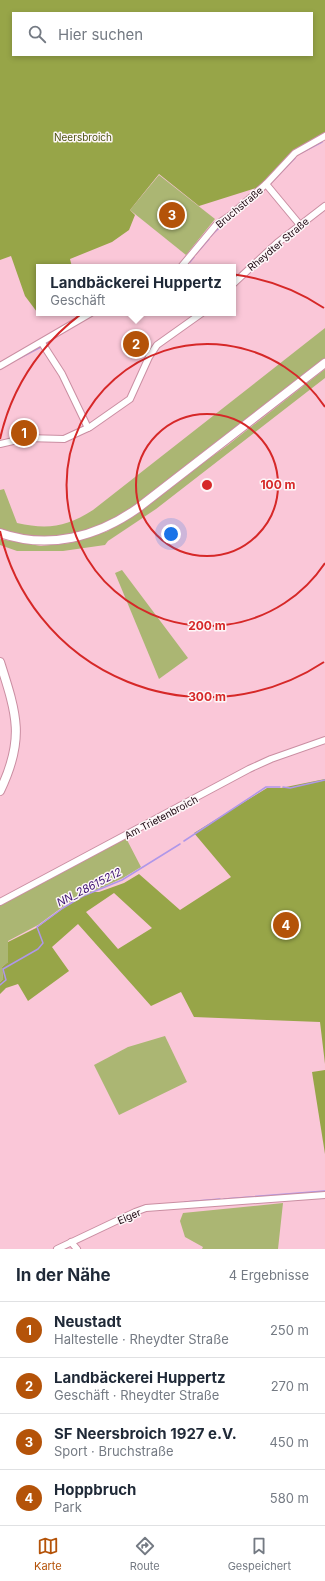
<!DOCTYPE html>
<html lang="de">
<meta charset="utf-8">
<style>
body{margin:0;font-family:Inter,sans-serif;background:#f2f2f3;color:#1f2937}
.you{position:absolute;left:171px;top:534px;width:14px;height:14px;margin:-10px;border:3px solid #fff;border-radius:50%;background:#1a73e8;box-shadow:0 0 0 6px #1a73e833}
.badge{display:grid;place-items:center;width:26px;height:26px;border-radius:50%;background:#b45309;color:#fff;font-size:13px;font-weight:700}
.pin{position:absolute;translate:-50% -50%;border:2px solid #fff;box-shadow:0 1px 4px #0006}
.popup{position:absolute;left:36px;top:264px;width:200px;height:52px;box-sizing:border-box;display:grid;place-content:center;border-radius:0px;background:#fff;filter:drop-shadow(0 1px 3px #0005);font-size:13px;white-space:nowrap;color:#747a83}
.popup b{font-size:15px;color:#1f2937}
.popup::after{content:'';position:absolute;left:50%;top:100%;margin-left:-8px;border:8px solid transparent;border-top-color:#fff}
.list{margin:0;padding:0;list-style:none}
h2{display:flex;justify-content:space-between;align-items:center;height:52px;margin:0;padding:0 16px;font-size:17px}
h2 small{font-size:13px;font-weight:400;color:#747a83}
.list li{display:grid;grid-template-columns:26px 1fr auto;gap:12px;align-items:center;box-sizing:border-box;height:56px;padding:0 16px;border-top:1px solid #e0e1e3}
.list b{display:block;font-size:15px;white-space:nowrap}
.list p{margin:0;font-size:13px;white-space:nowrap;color:#747a83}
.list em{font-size:13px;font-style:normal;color:#747a83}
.icon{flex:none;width:22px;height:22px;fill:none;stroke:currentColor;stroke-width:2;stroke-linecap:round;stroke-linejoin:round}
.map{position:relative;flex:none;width:325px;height:1249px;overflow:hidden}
.search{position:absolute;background:#fff;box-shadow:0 2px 6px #0003;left:12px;right:12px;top:12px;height:44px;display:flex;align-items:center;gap:10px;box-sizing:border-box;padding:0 14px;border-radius:0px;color:#747a83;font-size:15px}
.sheet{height:276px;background:#fff}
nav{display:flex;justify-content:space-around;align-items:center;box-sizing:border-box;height:56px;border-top:1px solid #e0e1e3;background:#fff;font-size:11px;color:#747a83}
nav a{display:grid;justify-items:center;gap:2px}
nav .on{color:#b45309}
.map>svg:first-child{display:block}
</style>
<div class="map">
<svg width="325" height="1249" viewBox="0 0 325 1249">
<rect width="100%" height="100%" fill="#fac7d8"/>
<!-- green -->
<g fill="#abb673">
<polygon points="159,175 215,219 186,255 130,210"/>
<path d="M325,328V359L132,508C87,534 51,547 0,529V490L4,489L17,523C48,530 66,527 93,510Z"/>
<polygon points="325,369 325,378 156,509 108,541 105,545 63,551 17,551 0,545 0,539 41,546 70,543 108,531 228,445"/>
<polygon points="122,570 188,658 159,679 115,573"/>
<polygon points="126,838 141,867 123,878 68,903 38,925 8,941 8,962 2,967 3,979 0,982 0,905"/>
<polygon points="165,1036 187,1082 119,1115 94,1065 128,1047"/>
<polygon points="283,1203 278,1249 202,1249 203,1247 185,1237 180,1221 183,1213"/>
</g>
<!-- forest -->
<g fill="#97a548" fill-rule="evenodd">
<path d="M0,0H325V134L296,151L262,186L199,206L159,174L130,210L135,215L129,230L112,242L70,259L72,267H39V311L37,312L25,296L11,256L0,260ZM13,13H312V55H13Z"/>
<path d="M325,779V1064L320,1022L194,1017L181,992L151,1006L78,924L52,947L69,971L28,1001L18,984L6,988L0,994V982L3,979L2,967L8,962V942L38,927L69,904L91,892H99L124,883L139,874L180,910L231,877L194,833L267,788H281ZM114,893L152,928L118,949L86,912Z"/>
<polygon points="325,1070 325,1154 312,1072"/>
</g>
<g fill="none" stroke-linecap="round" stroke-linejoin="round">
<!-- stream -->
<g stroke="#af97e9" stroke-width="1.5">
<polyline points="301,153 322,142"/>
<polyline points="269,185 295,158"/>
<path d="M211,236C221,224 233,219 243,208"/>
<polyline points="196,254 209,239"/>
<polyline points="190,262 194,257"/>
<polyline points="186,267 188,264"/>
<polyline points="44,345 56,337"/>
<polyline points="18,359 41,347"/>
<polyline points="283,787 290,788 325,780"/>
<polyline points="184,841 266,787 280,787"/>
<polyline points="0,985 6,980 3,969 38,949 43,943 37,927 63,908 83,896 122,880 180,844"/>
<polyline points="224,1199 325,1191"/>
<polyline points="185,1202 220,1199"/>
</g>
<!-- minor casing -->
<g stroke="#ca8ea2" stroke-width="8">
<g id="minor">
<polyline points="266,184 300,225"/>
<polyline points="181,267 216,225 232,214 266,184 295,153 325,136"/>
<polyline points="233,284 277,243 325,206"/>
<polyline points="42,343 62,374 88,428"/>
<polyline points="0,366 91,313"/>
<polyline points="0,444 26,438 64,439 90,427 130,399 149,357 157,345 202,313"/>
<polyline points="0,902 249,769 271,759 325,740"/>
<polyline points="71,1242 77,1249"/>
<polyline points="57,1249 135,1212 146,1208 325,1195"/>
</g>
</g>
<!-- major casing -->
<g stroke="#ca8ea2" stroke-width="10">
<g id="major">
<path d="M0,533C49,550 97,537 138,508L325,363"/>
<path d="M0,662C17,715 25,739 0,791"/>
</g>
</g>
<!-- minor -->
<use href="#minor" stroke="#fff" stroke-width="6"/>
<!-- major -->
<use href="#major" stroke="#fff" stroke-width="8"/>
</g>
<!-- distance rings -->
<g fill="none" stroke="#d62828" stroke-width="2">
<circle cx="207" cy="485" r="71"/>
<path d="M325 563A141 141 0 1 1 325 407"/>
<path d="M324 662A212 212 0 0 1 0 531M0 439A212 212 0 0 1 324 308"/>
</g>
<g text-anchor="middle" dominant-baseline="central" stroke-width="3" stroke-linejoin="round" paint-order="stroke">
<!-- park labels -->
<g font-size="10" fill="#4c5410" stroke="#fdf6f8">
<text x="83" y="137">Neersbroich</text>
</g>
<!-- street labels -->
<g font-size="10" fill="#1e0912" stroke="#fdf6f8">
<text transform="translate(239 207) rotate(-40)">Bruchstraße</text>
<text transform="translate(278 244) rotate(-40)">Rheydter Straße</text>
<text transform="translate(161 817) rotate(-28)">Am Trietenbroich</text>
<text transform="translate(129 1216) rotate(-23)">Eiger</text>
</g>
<!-- water labels -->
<g font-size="11" font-style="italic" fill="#3e1373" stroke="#fdf6f8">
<text transform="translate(89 887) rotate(-27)">NN_28615212</text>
</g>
</g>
<circle cx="207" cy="485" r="6" fill="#d62828" stroke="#fdf6f8" stroke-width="2"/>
<g font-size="12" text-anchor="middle" font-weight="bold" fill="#d62828" stroke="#fdf6f8" stroke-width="3" stroke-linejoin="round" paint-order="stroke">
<text x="278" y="489">100 m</text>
<text x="207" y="630">200 m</text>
<text x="207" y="701">300 m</text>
</g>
</svg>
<div class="you"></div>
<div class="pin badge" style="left:24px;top:433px">1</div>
<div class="pin badge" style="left:136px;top:344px">2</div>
<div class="popup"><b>Landbäckerei Huppertz</b>Geschäft</div>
<div class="pin badge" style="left:172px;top:215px">3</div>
<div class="pin badge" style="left:286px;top:925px">4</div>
<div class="search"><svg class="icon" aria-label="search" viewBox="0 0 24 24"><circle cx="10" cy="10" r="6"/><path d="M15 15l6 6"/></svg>Hier suchen</div>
</div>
<section class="sheet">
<h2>In der Nähe<small>4 Ergebnisse</small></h2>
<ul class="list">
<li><span class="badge">1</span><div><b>Neustadt</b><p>Haltestelle · Rheydter Straße</p></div><em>250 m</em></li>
<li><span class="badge">2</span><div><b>Landbäckerei Huppertz</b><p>Geschäft · Rheydter Straße</p></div><em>270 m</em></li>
<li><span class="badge">3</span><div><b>SF Neersbroich 1927 e.V.</b><p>Sport · Bruchstraße</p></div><em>450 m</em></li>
<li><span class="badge">4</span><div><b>Hoppbruch</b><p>Park</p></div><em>580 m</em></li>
</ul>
</section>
<nav>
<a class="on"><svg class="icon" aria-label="map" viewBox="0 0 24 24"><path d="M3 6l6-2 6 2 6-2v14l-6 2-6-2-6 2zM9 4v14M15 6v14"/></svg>Karte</a>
<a><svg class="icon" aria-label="directions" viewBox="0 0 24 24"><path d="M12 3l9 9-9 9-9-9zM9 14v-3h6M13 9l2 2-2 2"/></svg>Route</a>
<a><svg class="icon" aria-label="saved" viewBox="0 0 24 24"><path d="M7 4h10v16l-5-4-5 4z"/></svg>Gespeichert</a>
</nav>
